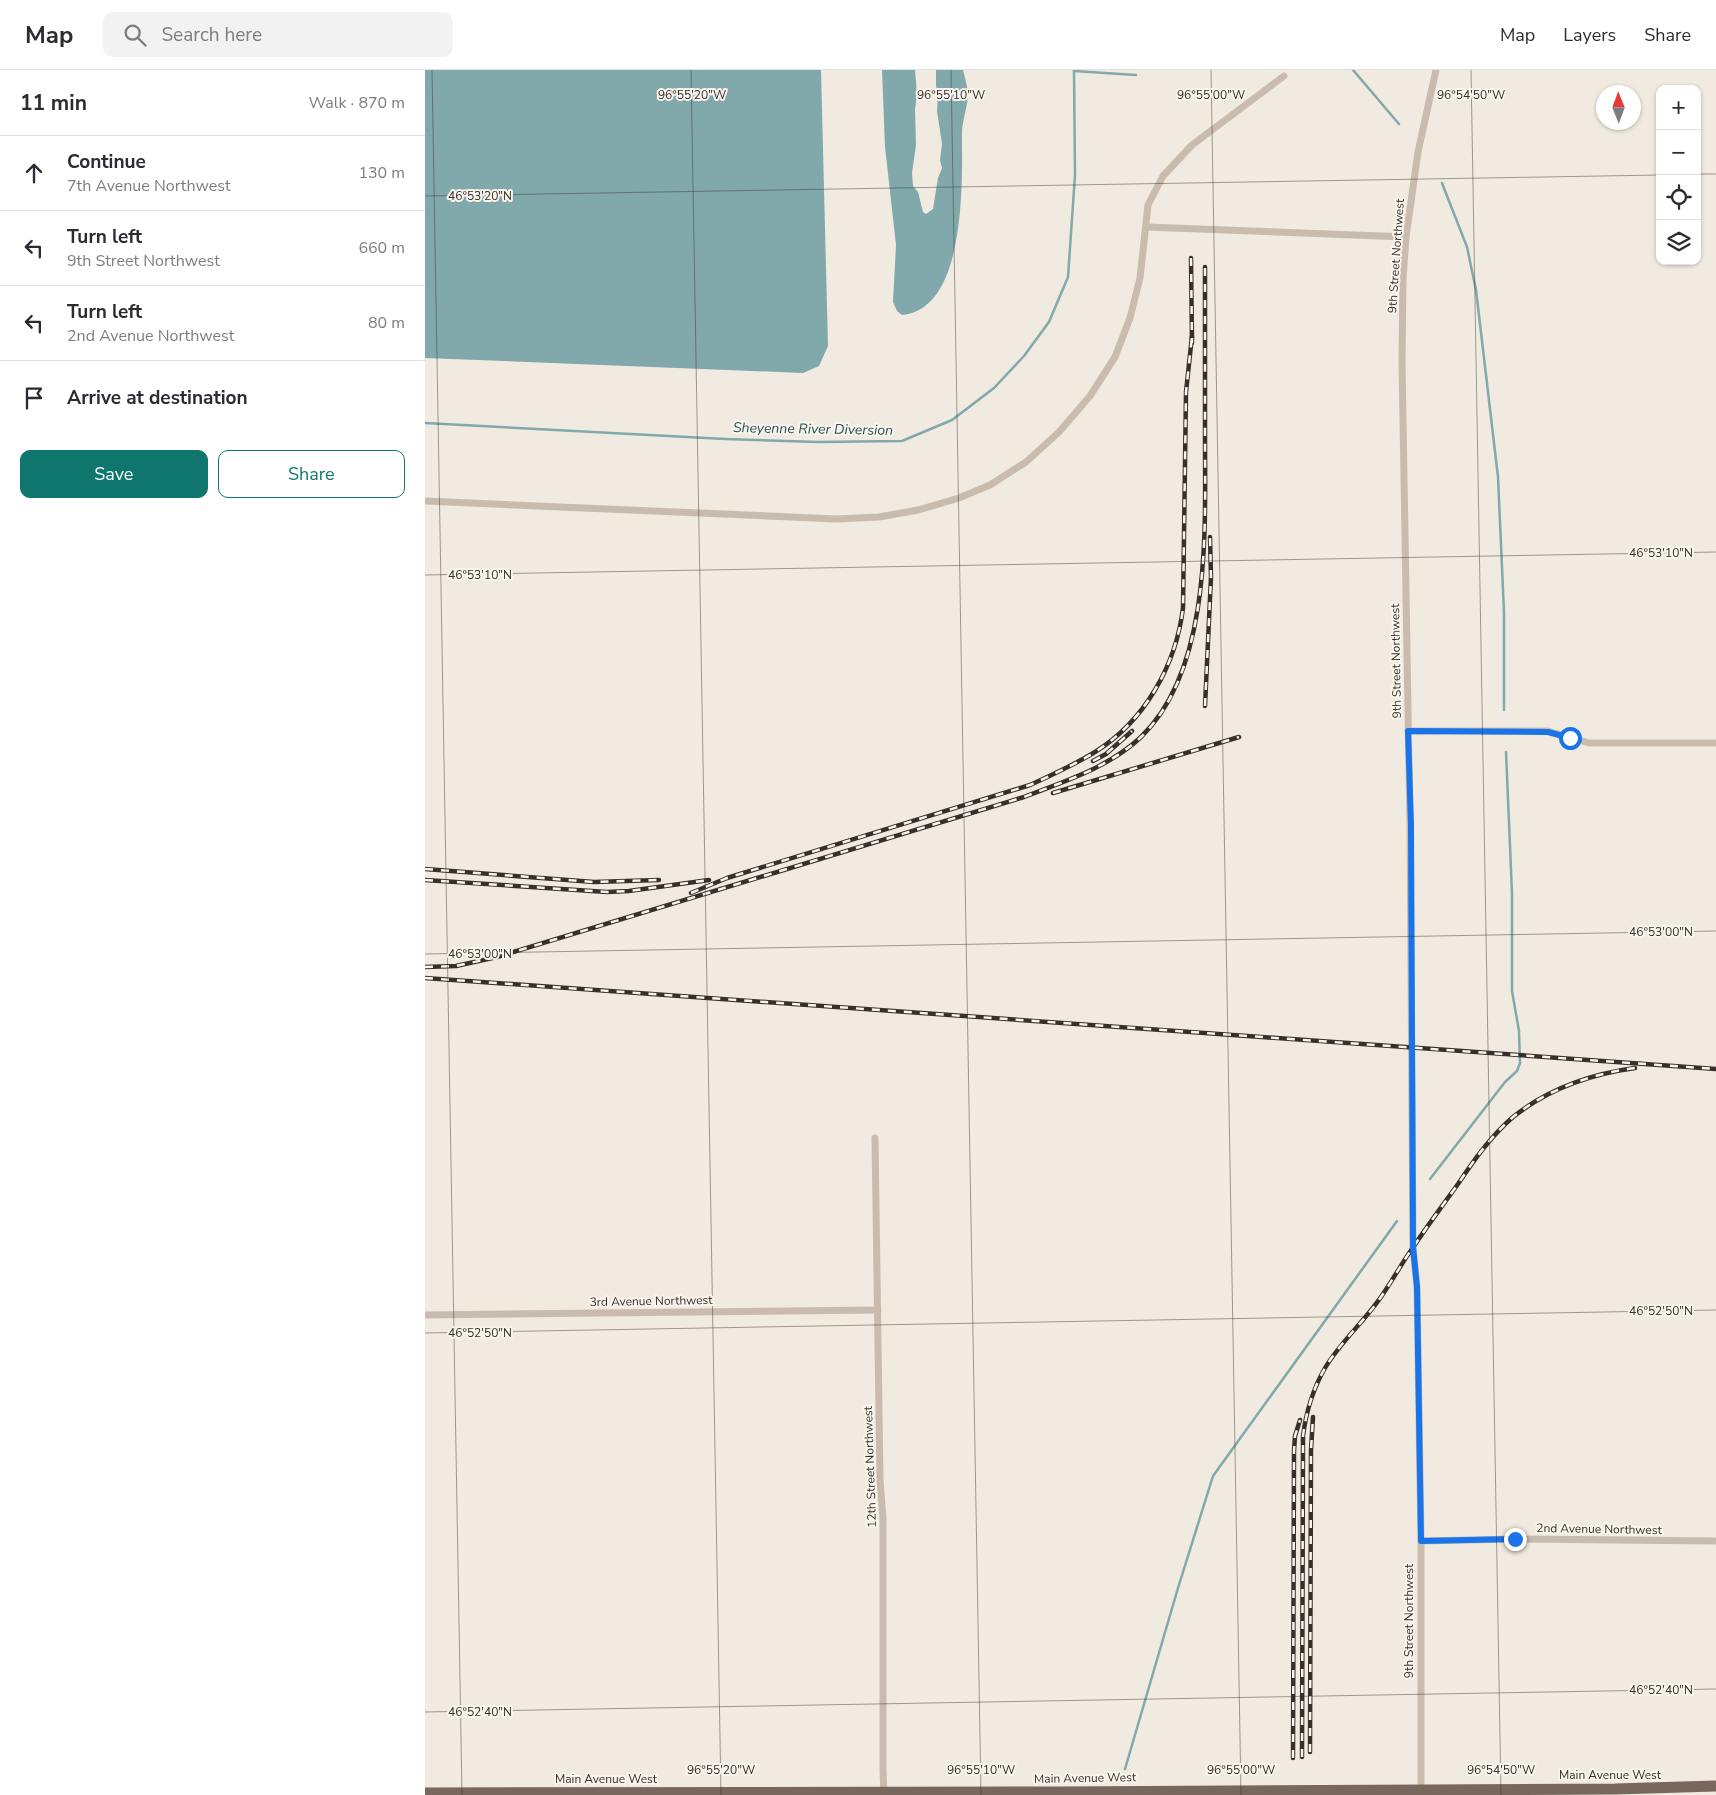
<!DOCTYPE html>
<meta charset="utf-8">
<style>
body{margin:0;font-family:"Nunito Sans",sans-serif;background:#f2f2f3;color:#2b2b33}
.controls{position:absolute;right:15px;top:15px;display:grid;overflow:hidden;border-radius:10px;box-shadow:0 1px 4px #0004}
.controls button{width:45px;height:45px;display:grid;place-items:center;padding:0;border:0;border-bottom:1px solid #e1e1e2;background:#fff;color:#2b2b33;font:25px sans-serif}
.compass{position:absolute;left:1171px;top:15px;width:45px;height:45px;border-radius:50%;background:#fff;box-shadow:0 1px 4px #0004;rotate:359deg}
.stop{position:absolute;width:15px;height:15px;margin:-11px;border:4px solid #1a73e8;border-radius:50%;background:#fff}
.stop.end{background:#1a73e8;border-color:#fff;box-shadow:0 1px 5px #0008}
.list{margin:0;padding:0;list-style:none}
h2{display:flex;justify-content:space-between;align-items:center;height:65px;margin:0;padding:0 20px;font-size:21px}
h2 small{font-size:16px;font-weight:400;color:#7c7c81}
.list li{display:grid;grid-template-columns:32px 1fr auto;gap:15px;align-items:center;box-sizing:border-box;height:75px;padding:0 20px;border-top:1px solid #e1e1e2}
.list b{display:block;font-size:19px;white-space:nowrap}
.list p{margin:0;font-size:16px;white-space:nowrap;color:#7c7c81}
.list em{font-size:16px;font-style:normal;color:#7c7c81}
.actions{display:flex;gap:10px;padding:15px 20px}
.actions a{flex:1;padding:11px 0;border:1px solid #0f766e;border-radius:10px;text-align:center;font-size:18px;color:#0f766e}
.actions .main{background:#0f766e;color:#fff}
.icon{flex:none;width:28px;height:28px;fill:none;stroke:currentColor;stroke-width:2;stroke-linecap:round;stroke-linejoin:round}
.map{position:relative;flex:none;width:1291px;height:1725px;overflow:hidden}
header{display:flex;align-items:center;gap:30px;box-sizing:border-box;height:70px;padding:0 25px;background:#fff;border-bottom:1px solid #e1e1e2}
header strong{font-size:24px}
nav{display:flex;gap:28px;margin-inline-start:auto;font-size:18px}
.search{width:350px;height:45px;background:#f2f2f3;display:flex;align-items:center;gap:12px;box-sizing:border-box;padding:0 18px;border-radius:10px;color:#7c7c81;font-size:19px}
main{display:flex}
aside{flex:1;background:#fff}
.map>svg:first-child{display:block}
</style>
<header>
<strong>Map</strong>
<div class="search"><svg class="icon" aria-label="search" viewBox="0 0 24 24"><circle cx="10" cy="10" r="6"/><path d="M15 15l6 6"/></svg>Search here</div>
<nav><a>Map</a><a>Layers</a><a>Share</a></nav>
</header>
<main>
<aside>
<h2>11 min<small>Walk · 870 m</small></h2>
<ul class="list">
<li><svg class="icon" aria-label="ahead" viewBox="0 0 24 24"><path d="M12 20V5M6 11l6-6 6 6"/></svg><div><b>Continue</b><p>7th Avenue Northwest</p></div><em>130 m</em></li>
<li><svg class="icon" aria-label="left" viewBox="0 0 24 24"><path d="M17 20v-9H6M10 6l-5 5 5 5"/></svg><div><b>Turn left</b><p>9th Street Northwest</p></div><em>660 m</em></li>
<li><svg class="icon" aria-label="left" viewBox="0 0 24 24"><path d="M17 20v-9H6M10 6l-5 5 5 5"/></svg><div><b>Turn left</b><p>2nd Avenue Northwest</p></div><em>80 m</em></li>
<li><svg class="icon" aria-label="arrive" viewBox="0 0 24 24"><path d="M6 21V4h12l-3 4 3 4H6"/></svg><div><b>Arrive at destination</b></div></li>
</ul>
<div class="actions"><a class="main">Save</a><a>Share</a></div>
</aside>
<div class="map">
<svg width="1291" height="1725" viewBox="0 0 1291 1725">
<rect width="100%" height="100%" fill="#f1eae0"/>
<!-- water -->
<g fill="#81a9ac">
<polygon points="0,0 396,0 403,276 394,296 378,303 0,288"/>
<path d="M457,0H490L492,25L490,39L491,75L487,103L488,116L493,122L498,142L501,144L508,139L513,108L517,98L515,90L517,74L512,41L513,24L511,16V0H538C540,8 543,18 543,26C542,39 537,51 537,64C537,110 542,239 477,245L472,241L468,232L471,175L460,77Z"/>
</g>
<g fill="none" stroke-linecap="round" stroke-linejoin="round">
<!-- stream -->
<g stroke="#81a9ac" stroke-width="2.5">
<polyline points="928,0 974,54"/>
<polyline points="649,1 711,5"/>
<polyline points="1017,113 1042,177 1051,220 1073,407 1079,542 1079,640"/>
<polyline points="0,353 300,369 393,372 477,371 527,350 569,318 599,286 624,252 643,207 650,105 649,0"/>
<polyline points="1005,1109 1080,1012 1092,1001 1095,993 1094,961 1087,921 1087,823 1081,682"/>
<polyline points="700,1699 753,1518 788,1406 972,1151"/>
</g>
<!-- street -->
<g stroke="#c9bbad" stroke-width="7">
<polyline points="721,157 981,167"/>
<polyline points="0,431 411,449 454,447 493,440 534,428 565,415 601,392 634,362 665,326 690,287 705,248 715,208 723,135 738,106 767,75 859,6"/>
<polyline points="983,661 1123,661 1164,673 1291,673"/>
<polyline points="450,1068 455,1410 458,1449 458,1700 459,1725"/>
<polyline points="0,1245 453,1240"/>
<polyline points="996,1471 1090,1469 1291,1471"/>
<polyline points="996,1722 996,1471 992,1217 988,1177 985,755 977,291 978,209 981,167 993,82 1011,0"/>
</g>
<!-- primary -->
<polyline stroke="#78675d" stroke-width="11" points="0,1723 636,1722 1190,1719 1291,1716"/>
<!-- rail casing -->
<g stroke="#382f2b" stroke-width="4.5">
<g id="rail">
<polyline points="766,188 767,273"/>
<polyline points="780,636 786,507 785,467"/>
<polyline points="668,691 681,684 707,661"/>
<polyline points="628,723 814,667"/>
<polyline points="0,799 169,812 234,810"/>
<polyline points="0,810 182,822 204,821 284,810"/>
<path d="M266,823L302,808L605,715C627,705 649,695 670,682C720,651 751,595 758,538L761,322L767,266"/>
<path d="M0,897L31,896L72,887L599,727C640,711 683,698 716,667C787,599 780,458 780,367C780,310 780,254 780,197"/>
<polyline points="0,908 1291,999"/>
<polyline points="885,1682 886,1380 888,1347"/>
<path d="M877,1687L878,1366C881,1342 888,1319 900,1298C916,1271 941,1250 958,1224C969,1208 978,1191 989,1176C1003,1155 1018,1135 1033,1114C1049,1090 1066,1066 1088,1047C1123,1019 1166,1004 1210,998"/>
<polyline points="868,1688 869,1381 870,1366 875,1350"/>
</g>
</g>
<!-- rail -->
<use href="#rail" stroke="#f9f4ec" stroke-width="2.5" stroke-dasharray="8" stroke-linecap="butt"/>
</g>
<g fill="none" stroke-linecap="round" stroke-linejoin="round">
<!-- route -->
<polyline stroke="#1a73e8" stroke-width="6" points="1090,1469 996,1471 992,1217 988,1177 986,755 983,661 1123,662 1145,668"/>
</g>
<!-- ticks -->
<path fill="none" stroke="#382f2b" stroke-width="1" stroke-opacity="0.45" d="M7,0L37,1725M266,0L296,1725M526,0L556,1725M786,0L816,1725M1046,0L1076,1725M1272,104H1291M0,126L1235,105M0,505L1291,482M0,884L1291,861M0,1263L1291,1240M0,1642L1291,1619"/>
<g text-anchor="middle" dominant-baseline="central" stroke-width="4" stroke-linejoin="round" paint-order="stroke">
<!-- street labels -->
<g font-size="12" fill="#382f2b" stroke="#f9f4ec">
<text transform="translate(971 186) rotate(-86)">9th Street Northwest</text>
<text transform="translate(971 591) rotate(-91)">9th Street Northwest</text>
<text transform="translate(226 1231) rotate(-1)">3rd Avenue Northwest</text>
<text transform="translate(445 1397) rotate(-92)">12th Street Northwest</text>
<text transform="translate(1174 1459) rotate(1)">2nd Avenue Northwest</text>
<text transform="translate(984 1551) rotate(-90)">9th Street Northwest</text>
<text x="1185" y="1705">Main Avenue West</text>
<text transform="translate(660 1708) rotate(-1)">Main Avenue West</text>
<text x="181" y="1709">Main Avenue West</text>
</g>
<!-- water labels -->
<g font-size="14" font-style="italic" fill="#235156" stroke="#f9f4ec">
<text transform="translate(388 359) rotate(1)">Sheyenne River Diversion</text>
</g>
</g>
<g font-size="12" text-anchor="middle" fill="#382f2b" stroke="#f9f4ec" stroke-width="4" stroke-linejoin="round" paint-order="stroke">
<text x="267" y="29">96°55'20"W</text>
<text x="526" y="29">96°55'10"W</text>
<text x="786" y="29">96°55'00"W</text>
<text x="1046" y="29">96°54'50"W</text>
<text x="55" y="130">46°53'20"N</text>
<text x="1236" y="487">46°53'10"N</text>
<text x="55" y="509">46°53'10"N</text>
<text x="1236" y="866">46°53'00"N</text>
<text x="55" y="888">46°53'00"N</text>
<text x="1236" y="1245">46°52'50"N</text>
<text x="55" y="1267">46°52'50"N</text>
<text x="1236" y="1624">46°52'40"N</text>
<text x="55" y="1646">46°52'40"N</text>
<text x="296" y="1704">96°55'20"W</text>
<text x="556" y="1704">96°55'10"W</text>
<text x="816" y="1704">96°55'00"W</text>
<text x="1076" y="1704">96°54'50"W</text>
</g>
</svg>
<div class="controls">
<button>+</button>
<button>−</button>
<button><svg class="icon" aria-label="locate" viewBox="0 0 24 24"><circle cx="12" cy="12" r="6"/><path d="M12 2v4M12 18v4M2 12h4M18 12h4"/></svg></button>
<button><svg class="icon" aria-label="layers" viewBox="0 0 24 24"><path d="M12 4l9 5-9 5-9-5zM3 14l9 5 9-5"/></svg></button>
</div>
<svg class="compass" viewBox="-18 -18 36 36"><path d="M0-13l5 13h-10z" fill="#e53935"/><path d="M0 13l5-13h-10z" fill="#7c7c81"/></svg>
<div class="stop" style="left:1145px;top:668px"></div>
<div class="stop end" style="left:1090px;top:1469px"></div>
</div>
</main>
